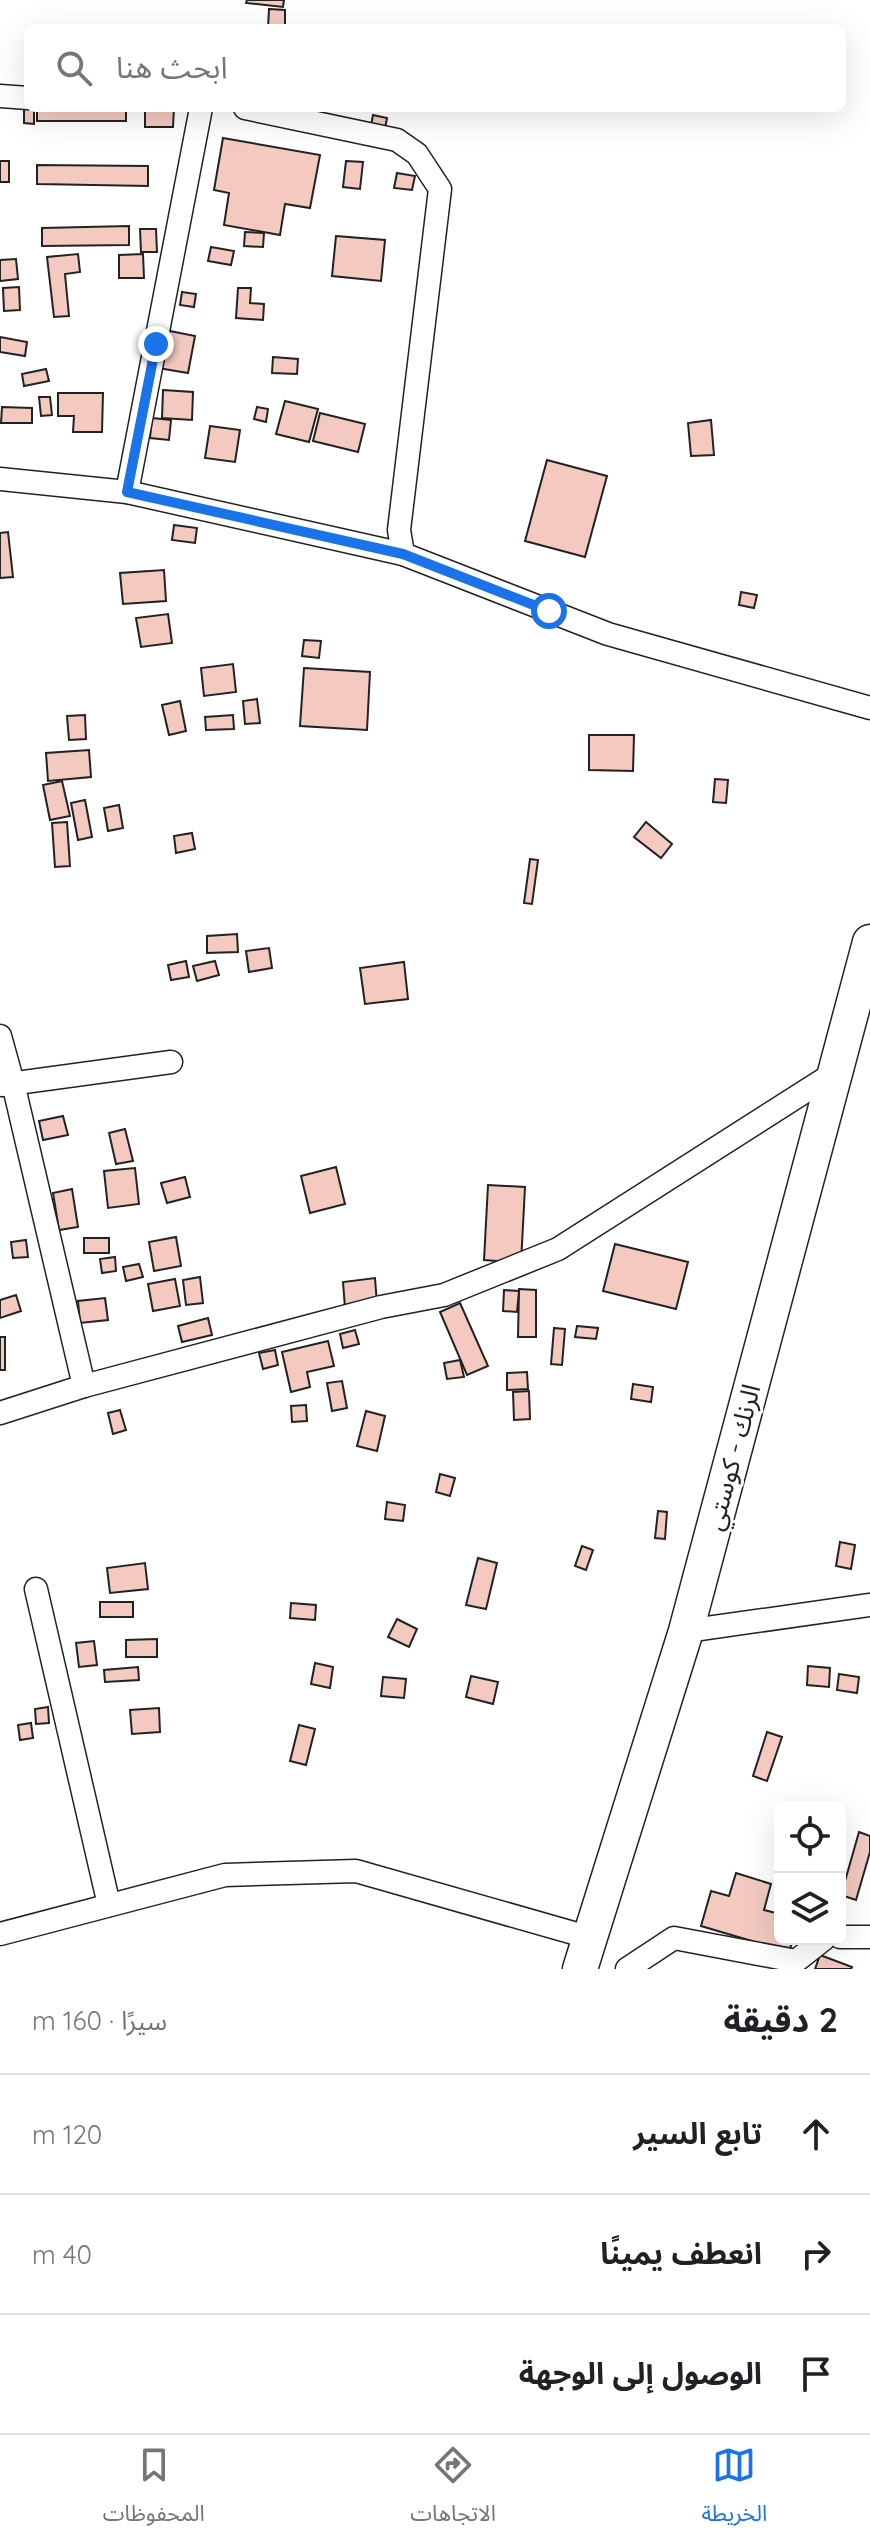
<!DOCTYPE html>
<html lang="ar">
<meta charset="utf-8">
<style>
body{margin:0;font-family:Quicksand,"Noto Sans Arabic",sans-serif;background:#f6f6f6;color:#202124;direction:rtl}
.controls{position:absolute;right:24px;bottom:24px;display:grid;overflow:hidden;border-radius:12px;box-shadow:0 8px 32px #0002}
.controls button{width:72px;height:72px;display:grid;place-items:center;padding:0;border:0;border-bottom:2px solid #e0e0e0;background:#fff;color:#202124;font:40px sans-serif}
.stop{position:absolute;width:24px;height:24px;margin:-18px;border:6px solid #1a73e8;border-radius:50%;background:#fff}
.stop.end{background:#1a73e8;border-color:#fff;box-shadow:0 2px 8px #0008}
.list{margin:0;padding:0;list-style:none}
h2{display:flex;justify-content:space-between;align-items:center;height:104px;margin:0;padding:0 32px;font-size:34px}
h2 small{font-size:26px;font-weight:400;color:#757577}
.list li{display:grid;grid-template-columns:52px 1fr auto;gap:24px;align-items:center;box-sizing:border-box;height:120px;padding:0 32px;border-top:2px solid #e0e0e0}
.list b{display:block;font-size:30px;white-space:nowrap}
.list em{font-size:26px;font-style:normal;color:#757577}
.icon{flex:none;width:44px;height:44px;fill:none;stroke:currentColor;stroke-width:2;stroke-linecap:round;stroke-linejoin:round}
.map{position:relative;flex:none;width:870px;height:1969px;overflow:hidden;direction:ltr}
.search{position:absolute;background:#fff;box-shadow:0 8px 32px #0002;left:24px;right:24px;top:24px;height:88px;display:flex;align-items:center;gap:20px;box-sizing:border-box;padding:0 28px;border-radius:12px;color:#757577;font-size:30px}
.sheet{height:464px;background:#fff}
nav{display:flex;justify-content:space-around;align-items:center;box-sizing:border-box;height:112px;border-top:2px solid #e0e0e0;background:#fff;font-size:22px;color:#757577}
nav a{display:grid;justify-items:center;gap:4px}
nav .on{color:#1a73e8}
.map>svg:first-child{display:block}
</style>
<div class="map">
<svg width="870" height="1969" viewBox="0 0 870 1969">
<rect width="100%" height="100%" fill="#fff"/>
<!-- building -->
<g fill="#f3c9c0" stroke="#222" stroke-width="2">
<polygon points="247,0 284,0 283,7 246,3"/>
<polygon points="269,9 285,10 285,28 268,28"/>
<polygon points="24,105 34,108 34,124 24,123"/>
<rect x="37" y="108" width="89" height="13"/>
<polygon points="145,108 174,108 173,127 145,127"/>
<polygon points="373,115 387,118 384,134 370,131"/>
<polygon points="223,138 320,155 310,208 285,204 280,235 224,225 229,193 214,190"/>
<rect x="0" y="161" width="9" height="21"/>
<polygon points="346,161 363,162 360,189 343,187"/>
<polygon points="37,165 148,166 148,186 37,184"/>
<polygon points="397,173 415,176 412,190 394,188"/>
<polygon points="129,226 129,245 42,246 42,228"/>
<polygon points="140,229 156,229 157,252 141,252"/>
<polygon points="245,232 264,233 263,247 244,246"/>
<polygon points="336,236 385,240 381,281 332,276"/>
<polygon points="211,247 234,251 231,265 208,261"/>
<polygon points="78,254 80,272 65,274 69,316 54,317 47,257"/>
<polygon points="143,254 144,278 119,278 119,255"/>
<polygon points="16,259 18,279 0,281 0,260"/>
<polygon points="19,287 20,310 4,311 3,288"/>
<polygon points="238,288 251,288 250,303 264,304 263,320 236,318"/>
<polygon points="182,292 196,294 194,307 180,305"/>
<polygon points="165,330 195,336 188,373 158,368"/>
<polygon points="0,337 27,342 25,356 0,352"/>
<polygon points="273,357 298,359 297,374 272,373"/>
<polygon points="46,369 49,381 24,386 22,374"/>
<polygon points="163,390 193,392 192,420 162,418"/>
<polygon points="58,393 103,393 102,432 73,432 74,416 58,416"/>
<polygon points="39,397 50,397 52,415 41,416"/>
<polygon points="285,401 318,409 309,442 276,434"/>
<polygon points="2,407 32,408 32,423 1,423"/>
<polygon points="257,407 268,409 266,422 254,419"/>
<polygon points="320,413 365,424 358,452 313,441"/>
<polygon points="152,418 171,420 169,440 150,438"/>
<polygon points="711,420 714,455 691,456 688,423"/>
<polygon points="210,426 240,430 235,462 205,458"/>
<polygon points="547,460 607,476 585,557 525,541"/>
<polygon points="174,525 197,528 195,543 172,540"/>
<polygon points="8,532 13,577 0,578 0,533"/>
<polygon points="164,570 166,601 123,604 120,573"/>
<polygon points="741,592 757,595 754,608 739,605"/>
<polygon points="168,614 172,643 141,647 136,618"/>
<polygon points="304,640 321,641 319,658 302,656"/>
<polygon points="233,664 236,692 204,696 201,668"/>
<polygon points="304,668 370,672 367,730 300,726"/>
<polygon points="257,699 260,723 245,724 243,701"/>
<polygon points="180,701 186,731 169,735 162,705"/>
<polygon points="85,715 86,739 69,740 67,716"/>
<polygon points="233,715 234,729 206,730 205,717"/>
<polygon points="589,735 634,735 633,771 589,770"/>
<polygon points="89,750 91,777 48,781 46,753"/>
<polygon points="715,779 728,780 726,803 713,802"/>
<polygon points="62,781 70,816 50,820 43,785"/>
<polygon points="85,800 92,837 78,840 71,803"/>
<polygon points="119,805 123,828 108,831 104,808"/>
<polygon points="67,822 70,866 55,867 52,823"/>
<polygon points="646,822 672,844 661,858 634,837"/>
<polygon points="192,833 195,849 176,853 174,836"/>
<polygon points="530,859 538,860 532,904 524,903"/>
<polygon points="237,934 238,952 207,953 207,936"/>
<polygon points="269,948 272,968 249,972 246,951"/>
<polygon points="186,961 189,977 171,980 168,965"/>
<polygon points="215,961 219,975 197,981 193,966"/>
<polygon points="404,962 408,999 365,1004 360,968"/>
<polygon points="63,1116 68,1135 43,1140 39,1121"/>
<polygon points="125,1129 133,1161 116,1164 109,1133"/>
<polygon points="336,1167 345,1204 310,1213 301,1176"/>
<polygon points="135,1168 139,1204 108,1208 104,1171"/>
<polygon points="185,1177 190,1197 167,1203 161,1183"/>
<polygon points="488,1185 525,1187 521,1263 484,1260"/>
<polygon points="72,1189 78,1227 59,1230 53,1193"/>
<polygon points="176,1237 181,1266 154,1271 149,1242"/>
<rect x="84" y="1238" width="25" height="15"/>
<polygon points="26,1240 28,1257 13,1258 11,1242"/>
<polygon points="615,1244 688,1262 676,1309 603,1291"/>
<polygon points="115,1257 116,1271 102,1273 100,1259"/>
<polygon points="139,1264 143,1277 126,1281 123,1267"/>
<polygon points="200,1277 203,1303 186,1305 183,1280"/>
<polygon points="375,1278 377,1304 345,1308 343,1282"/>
<polygon points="175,1279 180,1306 153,1311 148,1284"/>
<polygon points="519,1289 536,1290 536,1337 518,1337"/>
<polygon points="504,1290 519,1291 517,1312 503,1311"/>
<polygon points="16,1295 21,1311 0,1318 0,1300"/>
<polygon points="105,1298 108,1320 80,1323 78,1301"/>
<polygon points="460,1303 488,1366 467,1375 440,1312"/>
<polygon points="208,1318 212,1335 182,1342 178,1326"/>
<polygon points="577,1326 598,1328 596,1339 575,1337"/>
<polygon points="554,1328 565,1329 562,1365 551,1364"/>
<polygon points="355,1330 359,1344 343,1348 340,1334"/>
<rect x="0" y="1337" width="5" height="33"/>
<polygon points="328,1341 334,1366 307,1372 310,1387 291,1392 282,1352"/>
<polygon points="275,1350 278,1365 263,1369 259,1353"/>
<polygon points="460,1360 464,1377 447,1379 444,1363"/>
<polygon points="527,1372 528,1389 507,1390 507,1373"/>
<polygon points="342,1381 347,1408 332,1411 327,1383"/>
<polygon points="633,1384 653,1387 651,1402 631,1399"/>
<polygon points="529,1391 530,1419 514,1420 513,1392"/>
<polygon points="306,1405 307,1421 292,1422 291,1406"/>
<polygon points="120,1410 126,1430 113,1434 108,1413"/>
<polygon points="366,1411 385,1416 377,1451 357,1446"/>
<polygon points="440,1474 455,1478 450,1496 436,1492"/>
<polygon points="387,1502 405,1505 403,1521 385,1519"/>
<polygon points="658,1511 667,1512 665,1539 655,1538"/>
<polygon points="840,1542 855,1545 851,1569 836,1566"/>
<polygon points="582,1546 593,1550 586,1570 575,1566"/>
<polygon points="478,1558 497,1563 486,1609 466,1605"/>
<polygon points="145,1563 148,1589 110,1593 107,1568"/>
<rect x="100" y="1602" width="33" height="15"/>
<polygon points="291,1603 316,1605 315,1620 290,1618"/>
<polygon points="397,1619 417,1629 409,1647 388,1637"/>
<polygon points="157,1639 157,1657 126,1657 126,1640"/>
<polygon points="94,1641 97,1665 79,1667 76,1643"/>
<polygon points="315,1663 333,1667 330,1688 311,1684"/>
<polygon points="808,1666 830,1668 829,1687 807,1685"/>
<polygon points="138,1667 139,1680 105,1682 104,1670"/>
<polygon points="839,1674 859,1677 857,1693 837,1690"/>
<polygon points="471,1676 498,1682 493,1704 466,1697"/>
<polygon points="383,1677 406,1679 404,1698 381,1696"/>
<polygon points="48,1707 49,1723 36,1724 35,1709"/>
<polygon points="159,1708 160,1732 132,1734 130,1710"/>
<polygon points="31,1723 33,1738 20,1740 18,1725"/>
<polygon points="299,1725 315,1729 306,1765 290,1761"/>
<polygon points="767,1732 782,1737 767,1781 753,1776"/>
<polygon points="859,1832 870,1836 870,1852 856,1900 841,1895"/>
<polygon points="736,1873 771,1884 764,1910 780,1914 780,1939 793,1939 789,1952 701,1926 711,1891 729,1896"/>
<polygon points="820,1955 852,1967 851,1969 815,1969"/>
</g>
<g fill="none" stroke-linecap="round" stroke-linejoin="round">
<!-- street casing -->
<g stroke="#222" stroke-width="25">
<g id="street">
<polyline points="0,96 28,98"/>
<polyline points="245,108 397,140 417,154 440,189 399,530 403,554 608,634 870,708"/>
<polyline points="0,479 127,492 403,554"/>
<polyline points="127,492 201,108"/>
<polyline points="0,1036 13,1083 84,1386"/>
<polyline points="2,1085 171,1062"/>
<polyline points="0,1413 84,1386 381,1307 444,1295 558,1249 834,1073"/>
<polyline points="36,1589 109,1905"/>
<polyline points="686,1631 870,1605"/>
<polyline points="0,1934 225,1875 356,1871 591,1938"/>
<polyline points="840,1937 870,1937"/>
<polyline points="627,1969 674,1938 796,1961 824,1939"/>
</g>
</g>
<!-- primary casing -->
<g stroke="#222" stroke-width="37">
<polyline id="primary" points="580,1969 686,1631 870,942"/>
</g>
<!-- street -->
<use href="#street" stroke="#fff" stroke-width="22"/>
<!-- primary -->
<use href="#primary" stroke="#fff" stroke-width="34"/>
</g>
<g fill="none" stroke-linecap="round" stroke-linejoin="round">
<!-- route -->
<polyline stroke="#1a73e8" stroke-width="10" points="156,344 127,492 403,554 549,611"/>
</g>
<g text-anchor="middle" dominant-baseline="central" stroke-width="6" stroke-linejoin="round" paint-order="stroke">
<!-- street labels -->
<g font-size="26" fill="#222" stroke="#fff">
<text transform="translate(732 1457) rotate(-75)">الرنك - كوستي</text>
</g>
</g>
</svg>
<div class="controls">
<button><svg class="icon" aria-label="locate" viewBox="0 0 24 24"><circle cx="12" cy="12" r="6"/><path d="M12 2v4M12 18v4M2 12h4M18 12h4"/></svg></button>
<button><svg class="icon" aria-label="layers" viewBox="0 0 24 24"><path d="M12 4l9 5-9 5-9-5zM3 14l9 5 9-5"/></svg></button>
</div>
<div class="stop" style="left:549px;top:611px"></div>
<div class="stop end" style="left:156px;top:344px"></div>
<div class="search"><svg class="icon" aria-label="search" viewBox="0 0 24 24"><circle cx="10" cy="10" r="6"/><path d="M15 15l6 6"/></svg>ابحث هنا</div>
</div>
<section class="sheet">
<h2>2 دقيقة<small>سيرًا · 160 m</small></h2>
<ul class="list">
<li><svg class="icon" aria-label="ahead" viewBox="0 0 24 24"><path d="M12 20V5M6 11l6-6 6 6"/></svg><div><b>تابع السير</b></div><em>120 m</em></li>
<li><svg class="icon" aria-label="right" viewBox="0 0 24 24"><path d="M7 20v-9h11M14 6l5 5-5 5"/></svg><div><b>انعطف يمينًا</b></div><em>40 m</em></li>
<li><svg class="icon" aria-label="arrive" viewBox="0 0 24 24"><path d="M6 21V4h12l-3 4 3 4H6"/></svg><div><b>الوصول إلى الوجهة</b></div></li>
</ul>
</section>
<nav>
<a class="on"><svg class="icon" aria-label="map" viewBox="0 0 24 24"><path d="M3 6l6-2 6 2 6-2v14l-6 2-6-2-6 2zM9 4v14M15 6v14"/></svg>الخريطة</a>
<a><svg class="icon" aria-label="directions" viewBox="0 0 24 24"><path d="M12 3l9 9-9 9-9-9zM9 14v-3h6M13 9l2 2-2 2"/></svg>الاتجاهات</a>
<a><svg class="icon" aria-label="saved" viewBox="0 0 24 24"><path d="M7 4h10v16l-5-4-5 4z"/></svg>المحفوظات</a>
</nav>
